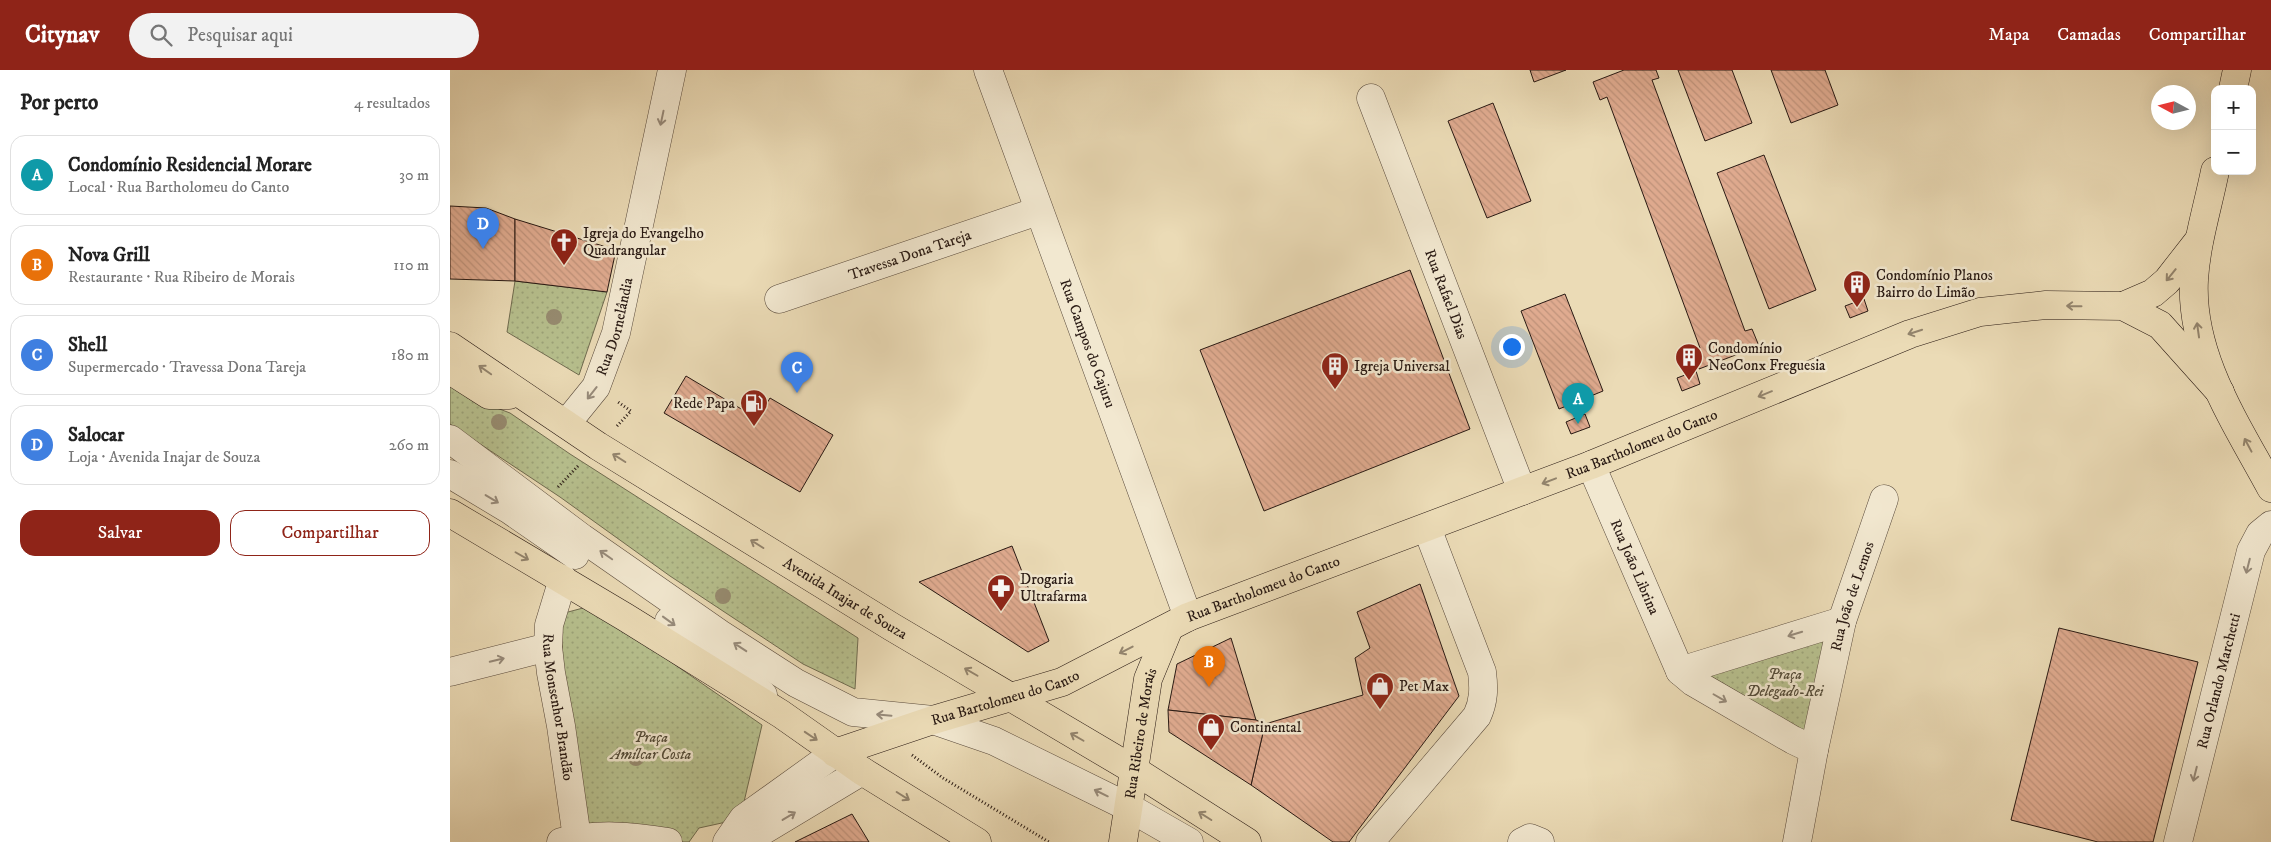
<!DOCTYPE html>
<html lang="pt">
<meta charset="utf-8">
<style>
body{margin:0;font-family:"IM FELL DW Pica",serif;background:#f2f2f2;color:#222}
.controls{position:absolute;right:15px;top:15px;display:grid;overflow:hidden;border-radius:10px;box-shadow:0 5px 20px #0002}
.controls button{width:45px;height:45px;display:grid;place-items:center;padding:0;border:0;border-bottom:1px solid #e0e0e0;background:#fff;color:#222;font:25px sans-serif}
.compass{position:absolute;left:1701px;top:15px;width:45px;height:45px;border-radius:50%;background:#fff;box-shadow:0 5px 20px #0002;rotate:277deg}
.you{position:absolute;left:1061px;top:276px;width:18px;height:18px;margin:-12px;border:4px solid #fff;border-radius:50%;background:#1a73e8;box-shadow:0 0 0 8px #1a73e833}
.badge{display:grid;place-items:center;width:32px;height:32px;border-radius:50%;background:#8f2418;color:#fff;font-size:16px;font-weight:700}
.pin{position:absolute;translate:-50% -41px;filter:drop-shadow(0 1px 2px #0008)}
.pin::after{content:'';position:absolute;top:26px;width:18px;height:15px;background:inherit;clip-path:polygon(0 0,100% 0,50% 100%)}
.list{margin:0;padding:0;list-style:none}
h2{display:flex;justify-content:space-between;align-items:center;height:65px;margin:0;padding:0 20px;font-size:21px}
h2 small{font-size:16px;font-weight:400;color:#767676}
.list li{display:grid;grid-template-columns:32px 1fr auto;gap:15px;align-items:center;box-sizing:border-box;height:80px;margin:0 10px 10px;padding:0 10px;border:1px solid #e0e0e0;border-radius:15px}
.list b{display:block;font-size:19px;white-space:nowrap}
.list p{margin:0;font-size:16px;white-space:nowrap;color:#767676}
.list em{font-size:16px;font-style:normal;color:#767676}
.actions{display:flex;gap:10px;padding:15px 20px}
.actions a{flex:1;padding:11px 0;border:1px solid #8f2418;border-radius:15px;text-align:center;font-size:18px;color:#8f2418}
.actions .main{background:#8f2418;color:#fff}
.icon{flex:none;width:28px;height:28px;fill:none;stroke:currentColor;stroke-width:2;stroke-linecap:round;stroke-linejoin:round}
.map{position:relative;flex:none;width:1821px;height:772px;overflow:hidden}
header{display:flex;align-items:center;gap:30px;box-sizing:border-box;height:70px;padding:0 25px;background:#8f2418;color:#fff}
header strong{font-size:24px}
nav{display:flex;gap:28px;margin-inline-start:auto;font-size:18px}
.search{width:350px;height:45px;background:#f2f2f2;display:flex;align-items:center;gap:12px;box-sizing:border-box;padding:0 18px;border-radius:28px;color:#767676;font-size:19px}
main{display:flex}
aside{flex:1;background:#fff}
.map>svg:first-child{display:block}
</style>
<header>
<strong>Citynav</strong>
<div class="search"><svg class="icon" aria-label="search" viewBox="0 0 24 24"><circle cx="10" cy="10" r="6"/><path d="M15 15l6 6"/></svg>Pesquisar aqui</div>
<nav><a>Mapa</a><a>Camadas</a><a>Compartilhar</a></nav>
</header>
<main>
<aside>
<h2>Por perto<small>4 resultados</small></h2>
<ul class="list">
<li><span class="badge" style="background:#0f9aa8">A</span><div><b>Condomínio Residencial Morare</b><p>Local · Rua Bartholomeu do Canto</p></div><em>30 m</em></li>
<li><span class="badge" style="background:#e8710a">B</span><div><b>Nova Grill</b><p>Restaurante · Rua Ribeiro de Morais</p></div><em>110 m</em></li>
<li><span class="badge" style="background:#3f7fe0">C</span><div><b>Shell</b><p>Supermercado · Travessa Dona Tareja</p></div><em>180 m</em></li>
<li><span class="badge" style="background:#3f7fe0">D</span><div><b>Salocar</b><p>Loja · Avenida Inajar de Souza</p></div><em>260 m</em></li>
</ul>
<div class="actions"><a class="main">Salvar</a><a>Compartilhar</a></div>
</aside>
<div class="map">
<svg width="1821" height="772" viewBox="0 0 1821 772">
<defs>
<pattern id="grass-dots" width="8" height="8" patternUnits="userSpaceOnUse" patternTransform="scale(1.25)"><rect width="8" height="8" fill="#b7c08e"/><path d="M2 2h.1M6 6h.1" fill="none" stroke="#9da47a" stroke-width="1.8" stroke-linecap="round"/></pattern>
<pattern id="building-back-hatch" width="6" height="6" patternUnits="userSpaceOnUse" patternTransform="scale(1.25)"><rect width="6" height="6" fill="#e0ab90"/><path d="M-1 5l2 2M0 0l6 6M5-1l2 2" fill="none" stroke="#c0937b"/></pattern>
</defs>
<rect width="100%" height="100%" fill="#ebdbb6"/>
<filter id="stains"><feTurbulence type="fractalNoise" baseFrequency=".004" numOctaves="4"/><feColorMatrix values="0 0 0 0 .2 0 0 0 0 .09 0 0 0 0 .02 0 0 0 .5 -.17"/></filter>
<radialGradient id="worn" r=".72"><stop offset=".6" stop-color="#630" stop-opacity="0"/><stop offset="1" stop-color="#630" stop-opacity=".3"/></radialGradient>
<!-- grass -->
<g fill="url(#grass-dots)" stroke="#706c50">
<polygon points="65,211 157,222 129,305 57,262"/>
<polygon points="0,316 23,329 60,343 120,384 408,568 405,619 353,594 220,506 110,427 0,354"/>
<polygon points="133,538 169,556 312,655 290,749 249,758 239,772 127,772 107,545"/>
<polygon points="1379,566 1357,663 1257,604"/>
</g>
<!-- building -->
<g fill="url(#building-back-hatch)" stroke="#281913">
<polygon points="1080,0 1116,0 1084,12"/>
<polygon points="1174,0 1206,0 1209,8 1202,10 1295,261 1302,259 1309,276 1249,299 1243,281 1250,278 1157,27 1150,30 1143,12"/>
<polygon points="1228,0 1282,0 1302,53 1255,71"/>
<polygon points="1321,0 1375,0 1388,35 1341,53"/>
<polygon points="1043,33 1081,131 1037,148 998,51"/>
<polygon points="1314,85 1366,220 1319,239 1267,103"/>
<polygon points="0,136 36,138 65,149 65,211 0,209"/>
<polygon points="65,149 166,180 157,222 65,211"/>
<polygon points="960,200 1020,359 814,441 750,280"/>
<polygon points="1115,224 1153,321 1109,339 1071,241"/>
<polygon points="1414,229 1418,241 1400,248 1395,236"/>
<polygon points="1246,301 1250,314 1232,321 1227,308"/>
<polygon points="236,306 308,349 320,328 383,365 350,422 214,343"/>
<polygon points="1135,344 1140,357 1121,364 1116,352"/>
<polygon points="562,476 599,571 578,582 469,512"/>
<polygon points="970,514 1009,626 899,772 883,772 801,715 815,654 913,625 905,588 920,578 907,542"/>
<polygon points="1609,558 1748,592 1703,772 1648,772 1561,750"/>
<polygon points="781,568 806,650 718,640 727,594"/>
<polygon points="718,640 806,650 815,654 801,715 719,662"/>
<polygon points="402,744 419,772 345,772"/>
</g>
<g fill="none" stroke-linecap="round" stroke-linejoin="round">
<!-- minor casing -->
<g stroke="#594a3c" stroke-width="29">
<g id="minor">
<path id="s1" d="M538,0L738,547"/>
<path id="s2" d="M921,28L1072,421"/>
<path id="s3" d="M329,229L588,141"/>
<path id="s4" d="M116,354L146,317L166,263L222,0"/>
<polyline points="0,369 132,468 270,564 346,613 403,642 483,650 544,671 678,737 739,772"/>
<path id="s5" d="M1141,395L1230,601L1243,612L1343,670L1364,680"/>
<polyline points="0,404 60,440 125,485"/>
<path id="s6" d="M113,509L99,555L98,577L101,603L111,656L127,768"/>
<polyline points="219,551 282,596 313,625"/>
<polyline points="1230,601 1392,551"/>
<polyline points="0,602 98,577"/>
<path d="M111,772C146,763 182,766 218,772"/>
<polyline points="277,772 293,749 385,683"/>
<polyline points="279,772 304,766 412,701"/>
<path d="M920,772L1027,646C1034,631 1034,618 1032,602L977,458"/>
<polyline points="1072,772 1080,768 1090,772"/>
<path id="s7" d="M1347,772L1364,680L1392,551L1434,429"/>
<path id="s8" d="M1728,772L1801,481L1810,464L1821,455"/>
</g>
</g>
<!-- major casing -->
<g stroke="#281913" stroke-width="29">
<g id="major">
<polyline points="1783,19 1787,0"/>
<path d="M1765,101C1758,136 1746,174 1744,210C1740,286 1786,353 1821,418"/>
<polyline points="1673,236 1703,223 1717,211 1749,170"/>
<path id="s9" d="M0,276L148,376L442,557L684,700L797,772"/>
<polyline points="0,300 39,325 59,325"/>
<polyline points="0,443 175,547 331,644 412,701 527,772"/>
<path id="s10" d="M385,683L483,650L612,612L738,547L1141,395L1460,264L1530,242L1596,235L1673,236L1710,255L1770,322"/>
<path id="s11" d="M673,772L698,609L719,558"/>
</g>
</g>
<!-- path -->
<g stroke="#281913" stroke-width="3" stroke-dasharray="1 2.5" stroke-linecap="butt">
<polyline points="167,356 181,341 168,332"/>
<polyline points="108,417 128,396"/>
<polyline points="462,685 493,708 599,772"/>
</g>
<!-- minor -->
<use href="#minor" stroke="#f2e8d0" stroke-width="28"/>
<!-- major -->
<use href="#major" stroke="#ebdbb6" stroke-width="28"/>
</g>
<!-- trees -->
<g fill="#978c71">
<circle cx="104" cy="247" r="8"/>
<circle cx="49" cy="352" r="8"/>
<circle cx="273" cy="526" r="8"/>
<circle cx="186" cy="688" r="8"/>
</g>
<!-- one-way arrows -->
<defs><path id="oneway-shaft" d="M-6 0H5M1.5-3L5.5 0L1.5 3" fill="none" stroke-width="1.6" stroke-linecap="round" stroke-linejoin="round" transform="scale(1.25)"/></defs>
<g stroke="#978b7b">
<use href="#oneway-shaft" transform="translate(212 48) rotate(102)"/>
<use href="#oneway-shaft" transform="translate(142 323) rotate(128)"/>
<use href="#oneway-shaft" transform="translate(42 429) rotate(31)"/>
<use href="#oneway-shaft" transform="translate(156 485) rotate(-145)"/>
<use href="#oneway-shaft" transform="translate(1798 496) rotate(104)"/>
<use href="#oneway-shaft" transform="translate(219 551) rotate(36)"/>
<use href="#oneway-shaft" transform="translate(1345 564) rotate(163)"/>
<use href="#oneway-shaft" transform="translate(290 577) rotate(-147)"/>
<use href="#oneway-shaft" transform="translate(47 590) rotate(-14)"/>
<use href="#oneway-shaft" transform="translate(1270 628) rotate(30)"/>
<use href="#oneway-shaft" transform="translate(434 645) rotate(-175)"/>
<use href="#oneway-shaft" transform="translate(1745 704) rotate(104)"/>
<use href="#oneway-shaft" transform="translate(651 723) rotate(-154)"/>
<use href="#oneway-shaft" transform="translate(339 746) rotate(-31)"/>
</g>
<g stroke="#93846d">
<use href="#oneway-shaft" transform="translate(1721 205) rotate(129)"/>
<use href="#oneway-shaft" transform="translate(1624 236) rotate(-179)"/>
<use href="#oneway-shaft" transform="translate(1748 260) rotate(-98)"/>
<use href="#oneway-shaft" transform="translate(1465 262) rotate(162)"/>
<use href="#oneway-shaft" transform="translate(35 300) rotate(-145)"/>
<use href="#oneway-shaft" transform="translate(1315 324) rotate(158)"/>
<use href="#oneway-shaft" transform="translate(1798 375) rotate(-118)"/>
<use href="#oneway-shaft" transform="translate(169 388) rotate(-148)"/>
<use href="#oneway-shaft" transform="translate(1099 411) rotate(159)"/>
<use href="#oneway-shaft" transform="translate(307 474) rotate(-148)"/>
<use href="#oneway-shaft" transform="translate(72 486) rotate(30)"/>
<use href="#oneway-shaft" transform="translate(676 580) rotate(153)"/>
<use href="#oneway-shaft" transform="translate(521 602) rotate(-150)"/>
<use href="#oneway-shaft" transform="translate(361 666) rotate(34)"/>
<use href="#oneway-shaft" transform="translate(627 667) rotate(-150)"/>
<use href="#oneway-shaft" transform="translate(453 726) rotate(32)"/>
<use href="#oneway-shaft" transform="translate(755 746) rotate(-148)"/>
</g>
<!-- icons -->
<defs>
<g id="church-pin" transform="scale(1.4375)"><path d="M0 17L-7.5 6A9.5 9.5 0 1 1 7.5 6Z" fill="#8f2418" stroke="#f2e8d0"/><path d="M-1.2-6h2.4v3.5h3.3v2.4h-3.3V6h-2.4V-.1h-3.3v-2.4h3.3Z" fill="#fff"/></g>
<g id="building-pin" transform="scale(1.4375)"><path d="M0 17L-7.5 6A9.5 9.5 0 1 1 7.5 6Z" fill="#8f2418" stroke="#f2e8d0"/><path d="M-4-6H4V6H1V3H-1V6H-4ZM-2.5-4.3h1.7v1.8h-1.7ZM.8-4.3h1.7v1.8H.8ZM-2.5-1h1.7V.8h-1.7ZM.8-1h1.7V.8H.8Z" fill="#fff"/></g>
<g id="fuel-pin" transform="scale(1.4375)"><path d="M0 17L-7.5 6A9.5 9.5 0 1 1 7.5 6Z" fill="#8f2418" stroke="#f2e8d0"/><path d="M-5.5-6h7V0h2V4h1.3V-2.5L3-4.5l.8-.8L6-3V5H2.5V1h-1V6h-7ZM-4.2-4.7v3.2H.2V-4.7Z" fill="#fff"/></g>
<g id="pharmacy-pin" transform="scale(1.4375)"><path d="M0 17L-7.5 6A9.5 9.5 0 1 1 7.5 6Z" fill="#8f2418" stroke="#f2e8d0"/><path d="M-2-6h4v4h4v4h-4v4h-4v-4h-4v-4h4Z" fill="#fff"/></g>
<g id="shop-pin" transform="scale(1.4375)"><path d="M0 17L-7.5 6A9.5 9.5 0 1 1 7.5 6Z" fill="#8f2418" stroke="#f2e8d0"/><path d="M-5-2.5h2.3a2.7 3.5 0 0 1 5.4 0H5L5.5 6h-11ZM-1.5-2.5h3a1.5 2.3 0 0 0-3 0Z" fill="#fff"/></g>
</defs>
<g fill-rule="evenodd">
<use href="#church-pin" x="114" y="172"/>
<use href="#building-pin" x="1407" y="214"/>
<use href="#building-pin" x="1239" y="287"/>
<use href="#building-pin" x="885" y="296"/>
<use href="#fuel-pin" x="304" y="333"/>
<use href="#pharmacy-pin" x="551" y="518"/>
<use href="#shop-pin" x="930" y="616"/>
<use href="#shop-pin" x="761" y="657"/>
</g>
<g text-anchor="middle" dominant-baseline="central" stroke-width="5" stroke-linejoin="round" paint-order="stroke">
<!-- poi labels -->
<g font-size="15" fill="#281913" stroke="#f2e8d0" text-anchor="start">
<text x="133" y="163">Igreja do Evangelho<tspan x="133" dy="17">Quadrangular</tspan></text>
<text x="1426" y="205">Condomínio Planos<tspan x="1426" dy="17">Bairro do Limão</tspan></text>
<text x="1258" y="278">Condomínio<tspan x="1258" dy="17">NeoConx Freguesia</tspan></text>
<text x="904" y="296">Igreja Universal</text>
<text x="285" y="333" text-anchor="end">Rede Papa</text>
<text x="570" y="509">Drogaria<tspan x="570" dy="17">Ultrafarma</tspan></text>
<text x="949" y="616">Pet Max</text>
<text x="780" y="657">Continental</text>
</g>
<!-- street labels -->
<g font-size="15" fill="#281913" stroke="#f2e8d0">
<text stroke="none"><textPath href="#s3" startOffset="138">Travessa Dona Tareja</textPath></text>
<text stroke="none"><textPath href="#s2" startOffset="210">Rua Rafael Dias</textPath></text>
<text stroke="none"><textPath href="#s4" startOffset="111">Rua Dornelândia</textPath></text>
<text stroke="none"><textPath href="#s1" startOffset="291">Rua Campos do Cajuru</textPath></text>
<text stroke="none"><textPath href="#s10" startOffset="865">Rua Bartholomeu do Canto</textPath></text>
<text stroke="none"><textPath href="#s5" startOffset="111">Rua João Librina</textPath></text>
<text stroke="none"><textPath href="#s10" startOffset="460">Rua Bartholomeu do Canto</textPath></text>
<text stroke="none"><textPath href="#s7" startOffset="252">Rua João de Lemos</textPath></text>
<text stroke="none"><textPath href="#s9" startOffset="469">Avenida Inajar de Souza</textPath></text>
<text stroke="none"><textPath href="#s8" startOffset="166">Rua Orlando Marchetti</textPath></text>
<text stroke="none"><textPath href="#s10" startOffset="179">Rua Bartolomeu do Canto</textPath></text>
<text stroke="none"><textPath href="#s6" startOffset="131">Rua Monsenhor Brandão</textPath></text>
<text stroke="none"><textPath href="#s11" startOffset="110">Rua Ribeiro de Morais</textPath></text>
</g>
<!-- park labels -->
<g font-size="15" font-style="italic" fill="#534b38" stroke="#f2e8d0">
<text x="1335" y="604">Praça<tspan x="1335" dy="17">Delegado-Rei</tspan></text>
<text x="201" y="667">Praça<tspan x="201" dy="17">Amílcar Costa</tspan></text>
</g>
</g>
<rect width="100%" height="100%" filter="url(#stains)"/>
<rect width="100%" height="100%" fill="url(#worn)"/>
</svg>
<div class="controls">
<button>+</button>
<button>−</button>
</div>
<svg class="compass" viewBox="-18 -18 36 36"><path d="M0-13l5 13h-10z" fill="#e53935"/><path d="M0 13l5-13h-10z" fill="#767676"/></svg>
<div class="you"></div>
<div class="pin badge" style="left:1128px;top:354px;background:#0f9aa8">A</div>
<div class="pin badge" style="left:759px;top:617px;background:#e8710a">B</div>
<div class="pin badge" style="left:347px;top:323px;background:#3f7fe0">C</div>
<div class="pin badge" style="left:33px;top:179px;background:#3f7fe0">D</div>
</div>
</main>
